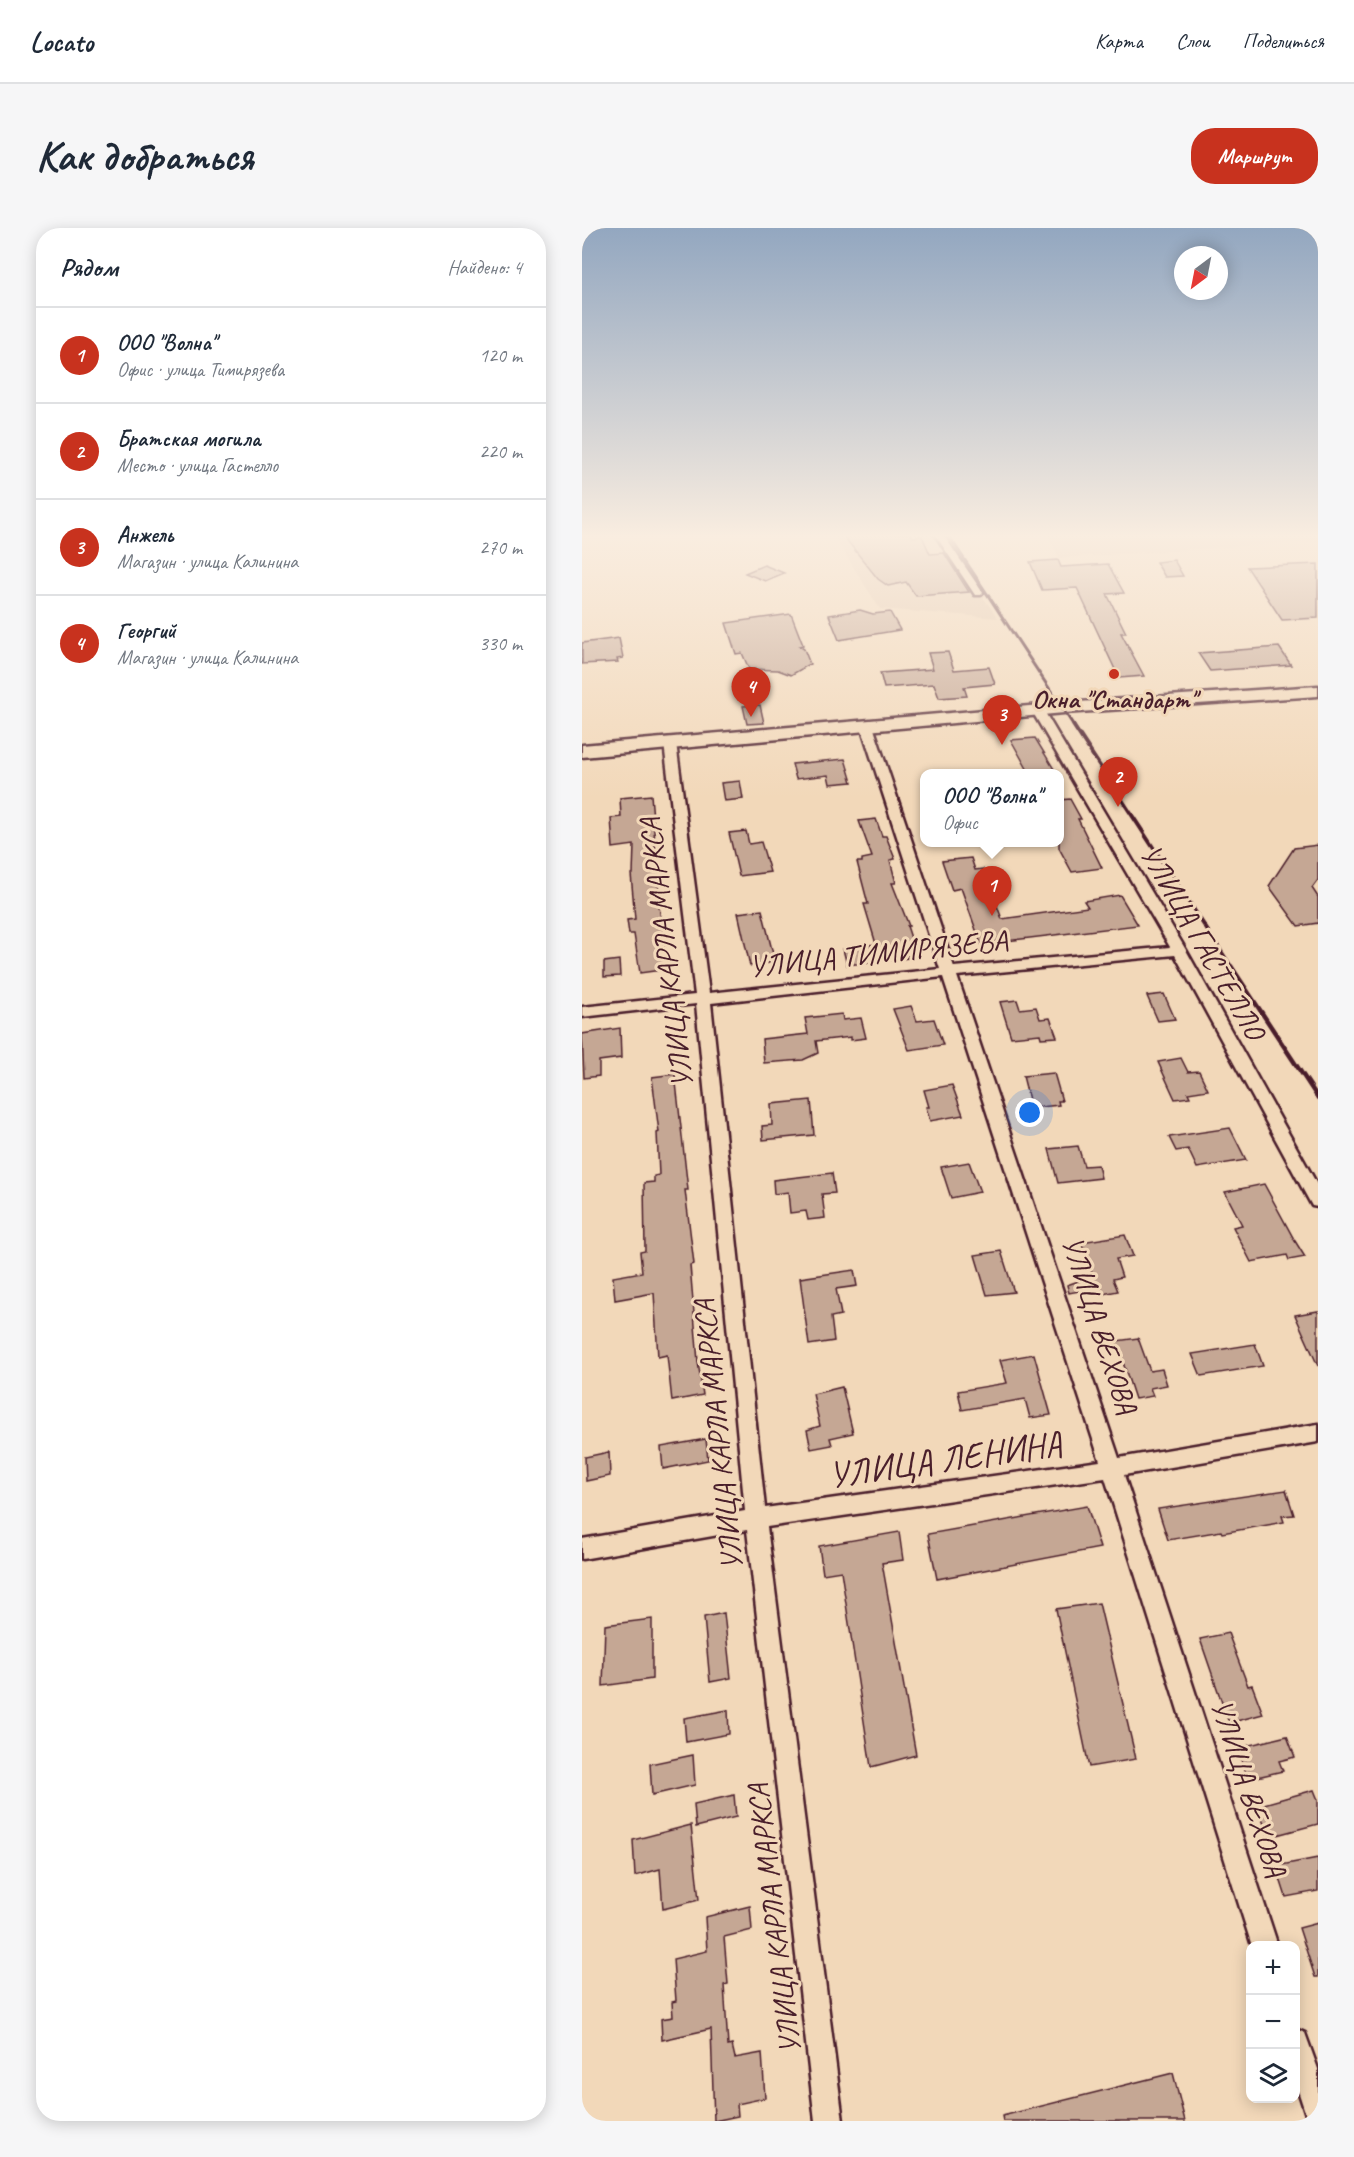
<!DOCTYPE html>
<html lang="ru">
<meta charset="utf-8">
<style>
body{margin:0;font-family:Caveat,sans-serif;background:#f6f6f7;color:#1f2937}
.controls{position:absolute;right:18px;bottom:18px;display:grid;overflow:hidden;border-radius:12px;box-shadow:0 3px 15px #0003}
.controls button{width:54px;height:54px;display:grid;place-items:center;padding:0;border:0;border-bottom:2px solid #e0e1e3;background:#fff;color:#1f2937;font:30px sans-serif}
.compass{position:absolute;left:592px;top:18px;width:54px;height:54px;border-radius:50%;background:#fff;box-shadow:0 3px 15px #0003;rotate:212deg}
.you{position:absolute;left:448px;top:885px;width:21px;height:21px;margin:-15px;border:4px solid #fff;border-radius:50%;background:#1a73e8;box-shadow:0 0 0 9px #1a73e833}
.badge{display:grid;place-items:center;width:39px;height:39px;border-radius:50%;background:#c8321e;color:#fff;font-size:20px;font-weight:700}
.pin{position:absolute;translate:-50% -50px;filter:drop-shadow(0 2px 3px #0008)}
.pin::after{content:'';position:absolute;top:32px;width:21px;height:18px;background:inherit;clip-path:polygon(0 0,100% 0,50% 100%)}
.popup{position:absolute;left:338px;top:541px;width:144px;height:78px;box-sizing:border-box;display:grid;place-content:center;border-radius:12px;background:#fff;filter:drop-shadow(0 2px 4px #0005);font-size:20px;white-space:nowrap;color:#747a83}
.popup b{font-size:22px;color:#1f2937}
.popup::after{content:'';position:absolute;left:50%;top:100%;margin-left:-12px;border:12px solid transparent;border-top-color:#fff}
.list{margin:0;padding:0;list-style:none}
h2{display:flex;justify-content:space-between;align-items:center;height:78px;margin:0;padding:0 24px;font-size:26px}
h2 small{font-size:20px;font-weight:400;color:#747a83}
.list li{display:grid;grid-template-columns:39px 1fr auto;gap:18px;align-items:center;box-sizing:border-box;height:96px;padding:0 24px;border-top:2px solid #e0e1e3}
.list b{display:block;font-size:22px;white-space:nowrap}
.list p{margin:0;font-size:20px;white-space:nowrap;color:#747a83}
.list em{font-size:20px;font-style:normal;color:#747a83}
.icon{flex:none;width:33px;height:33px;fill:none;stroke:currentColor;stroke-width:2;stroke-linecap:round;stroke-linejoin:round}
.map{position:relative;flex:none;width:736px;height:1893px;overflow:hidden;border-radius:24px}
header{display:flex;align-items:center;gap:36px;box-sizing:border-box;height:84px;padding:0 30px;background:#fff;border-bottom:2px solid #e0e1e3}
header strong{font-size:28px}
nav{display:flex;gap:33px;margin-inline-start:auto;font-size:21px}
.intro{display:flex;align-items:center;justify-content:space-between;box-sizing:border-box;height:144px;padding:0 36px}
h1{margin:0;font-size:42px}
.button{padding:15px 27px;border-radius:24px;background:#c8321e;color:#fff;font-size:21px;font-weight:700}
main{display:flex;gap:36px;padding:0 36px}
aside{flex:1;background:#fff;border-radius:24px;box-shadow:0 3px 15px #0003}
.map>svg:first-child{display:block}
</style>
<header>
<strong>Locato</strong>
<nav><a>Карта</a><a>Слои</a><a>Поделиться</a></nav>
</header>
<div class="intro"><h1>Как добраться</h1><a class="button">Маршрут</a></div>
<main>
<aside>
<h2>Рядом<small>Найдено: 4</small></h2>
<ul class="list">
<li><span class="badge">1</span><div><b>ООО &quot;Волна&quot;</b><p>Офис · улица Тимирязева</p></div><em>120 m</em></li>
<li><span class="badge">2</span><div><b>Братская могила</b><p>Место · улица Гастелло</p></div><em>220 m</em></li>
<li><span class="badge">3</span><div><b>Анжель</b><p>Магазин · улица Калинина</p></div><em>270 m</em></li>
<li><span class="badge">4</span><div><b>Георгий</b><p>Магазин · улица Калинина</p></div><em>330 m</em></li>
</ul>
</aside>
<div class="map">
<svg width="736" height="1893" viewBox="0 0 736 1893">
<rect width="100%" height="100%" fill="#f2d8b9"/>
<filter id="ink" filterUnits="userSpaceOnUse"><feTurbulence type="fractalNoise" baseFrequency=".0167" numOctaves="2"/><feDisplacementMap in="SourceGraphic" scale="12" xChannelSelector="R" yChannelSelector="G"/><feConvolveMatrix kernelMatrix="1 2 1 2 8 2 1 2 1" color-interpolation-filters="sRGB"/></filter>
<g filter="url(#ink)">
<!-- built -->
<g fill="#e4c9ae">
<polygon points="250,305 354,305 416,390 298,381"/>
<polygon points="465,305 736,305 736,313 477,330"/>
</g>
<!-- building -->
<g fill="#c5a794" stroke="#4a1f2b" stroke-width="1.5">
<polygon points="259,305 328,305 331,309 340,308 348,326 362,325 387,364 334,368 324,354 306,358 296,351"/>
<polygon points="476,332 479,339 526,336 542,365 525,366 544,405 539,405 562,448 537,450 495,360 460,362 448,334"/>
<polygon points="592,332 601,348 583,349 574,334"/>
<polygon points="736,336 736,390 700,392 665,339"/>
<polygon points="182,337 202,345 183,353 163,345"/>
<polygon points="278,382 291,386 308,384 318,402 257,412 247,387"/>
<polygon points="209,386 221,417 217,418 222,421 228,436 209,447 196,442 167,441 160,425 154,426 144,395"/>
<polygon points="37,410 41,430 35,431 36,434 0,436 0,415"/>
<polygon points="697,419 709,437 628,443 616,425"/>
<polygon points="366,424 372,442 407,439 413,456 382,459 385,468 357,470 352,456 302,460 298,445 351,441 346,425"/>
<polygon points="178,477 182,495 165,496 161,478"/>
<polygon points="453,510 475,546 448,546 429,512"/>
<polygon points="263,531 270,554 248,556 246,547 214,551 210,536"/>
<polygon points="158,553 161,571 142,573 139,555"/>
<polygon points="69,567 74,626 78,641 78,657 76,657 78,671 76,671 86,741 58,745 52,706 47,706 45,692 53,691 49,646 51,646 52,617 31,620 29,590 39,589 38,570"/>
<polygon points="488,571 499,591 496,591 520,640 490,644 477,620 477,572"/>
<polygon points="294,591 300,608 304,608 313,631 308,632 314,655 310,655 327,698 325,698 333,722 324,723 326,730 265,737 261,721 294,716 282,676 286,676 275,634 280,634 280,631 290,629 277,593"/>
<polygon points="164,603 167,616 179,614 188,644 157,648 147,605"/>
<polygon points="736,617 736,652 730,660 736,669 736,695 716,698 687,658 712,620"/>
<polygon points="389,630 393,642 401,641 420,691 506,679 502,673 538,667 556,697 399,716 379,660 370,662 360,633"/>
<polygon points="180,682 193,734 168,738 156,685"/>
<polygon points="37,732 38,748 22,749 22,734"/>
<polygon points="582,766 593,791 576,793 565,768"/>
<polygon points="435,772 438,781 454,779 458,791 468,790 475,809 459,810 458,806 429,809 418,774"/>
<polygon points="329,778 335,793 352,791 361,817 327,822 311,781"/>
<polygon points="260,786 261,792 279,790 284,810 269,812 269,809 234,813 236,825 221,832 182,835 180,811 226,806 223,790"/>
<polygon points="38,800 39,830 17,833 17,848 2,850 0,806"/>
<polygon points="599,830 606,844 617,843 626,862 606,865 608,869 593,871 576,834"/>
<polygon points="472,845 480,873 476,873 477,877 449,880 441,848"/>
<polygon points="93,846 106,962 103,962 112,1036 108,1037 116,1134 121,1167 90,1173 85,1127 76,1129 72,1065 33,1072 31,1049 60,1044 58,1024 63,1023 62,955 72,954 72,948 77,947 75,905 77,904 70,849"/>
<polygon points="370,857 381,887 348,893 344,879 347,879 342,862"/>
<polygon points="229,872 232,907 181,912 180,898 190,897 189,876"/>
<polygon points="648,900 664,932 615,940 606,921 594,923 587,909"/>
<polygon points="496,918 502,938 516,937 519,950 476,955 467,921"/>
<polygon points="387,934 398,964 369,970 359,939"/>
<polygon points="250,945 253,965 240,966 243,990 226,992 224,983 208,985 206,964 192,966 191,952"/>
<polygon points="682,956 713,1013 723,1029 707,1032 705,1027 669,1034 651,999 660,997 643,964"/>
<polygon points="543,1007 551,1028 534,1031 540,1049 531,1051 536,1063 521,1066 519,1059 487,1065 485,1057 511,1048 499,1014"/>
<polygon points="419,1023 432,1064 405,1067 393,1027"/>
<polygon points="272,1042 275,1058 254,1061 259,1087 249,1089 252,1113 227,1117 218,1050"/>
<polygon points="736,1083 736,1138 713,1087"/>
<polygon points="556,1110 568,1143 580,1141 585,1157 568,1160 571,1168 553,1171 534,1113"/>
<polygon points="673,1116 681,1138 619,1148 610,1126"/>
<polygon points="452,1126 469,1187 448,1190 443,1171 380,1182 376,1163 425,1155 418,1132"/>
<polygon points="260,1159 271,1205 248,1210 250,1217 229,1221 225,1202 238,1198 231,1166"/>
<polygon points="124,1211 126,1232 81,1241 79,1219"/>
<polygon points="27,1224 28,1248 4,1253 3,1229"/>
<polygon points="704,1262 712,1287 700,1288 702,1294 640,1305 639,1303 586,1312 576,1281"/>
<polygon points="505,1278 518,1320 355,1351 346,1306"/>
<polygon points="317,1304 321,1332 300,1335 334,1527 289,1539 259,1343 241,1346 237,1318"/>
<polygon points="517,1375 554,1531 507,1539 474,1381"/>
<polygon points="142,1385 149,1450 128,1454 122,1389"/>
<polygon points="70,1391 70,1451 21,1458 23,1397"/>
<polygon points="646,1405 666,1458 670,1457 681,1486 647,1495 618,1411"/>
<polygon points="146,1482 147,1506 104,1514 102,1490"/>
<polygon points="705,1508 713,1529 697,1533 701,1543 666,1551 655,1520"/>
<polygon points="111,1527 113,1557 70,1567 68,1536"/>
<polygon points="732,1562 736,1572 736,1596 687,1609 675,1578"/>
<polygon points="152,1567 154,1589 114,1599 112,1576"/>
<polygon points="109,1597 117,1672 81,1681 78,1641 53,1648 51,1612"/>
<polygon points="736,1630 736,1663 704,1669 694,1638"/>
<polygon points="168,1678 170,1702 142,1709 146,1756 142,1757 146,1818 150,1817 153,1830 180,1825 183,1870 155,1876 156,1888 132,1893 129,1801 80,1812 79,1791 91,1789 90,1774 94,1773 91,1731 125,1723 123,1689"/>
<polygon points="736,1695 736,1749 733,1749 717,1700"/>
<polygon points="591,1845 603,1893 421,1893 420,1888"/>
</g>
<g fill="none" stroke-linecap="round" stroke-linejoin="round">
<!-- minor casing -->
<g stroke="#4a1f2b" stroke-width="5">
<g id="minor">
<polygon points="352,305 360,305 401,365 399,367 393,367"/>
<path d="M456,480L462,483L604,722L736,958V979L730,978L593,727L375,748L537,1230L736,1196V1214L542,1247L696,1718H670L523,1250L185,1299L261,1893H233L165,1302L0,1331V1311L163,1283L114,776L0,789V779L113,767L82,515L88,512L94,515L127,765L358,741L279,498L285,495L291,498L372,739L588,719L450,483ZM361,749L518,1233L183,1280L129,775Z"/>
<polygon points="714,1801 723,1805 736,1841 736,1893 726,1893 714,1856"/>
</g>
</g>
<!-- primary casing -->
<g stroke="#4a1f2b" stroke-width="5">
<polygon id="primary" points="736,458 736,468 482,485 0,529 0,517 482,475"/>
</g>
<!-- minor -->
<use href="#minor" fill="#f2d8b9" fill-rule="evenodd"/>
<!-- primary -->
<use href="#primary" fill="#f2d8b9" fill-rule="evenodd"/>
<!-- rail-far2 -->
<polyline stroke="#4a1f2b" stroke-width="3" points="365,305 492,498"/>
<!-- rail-far1 -->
<polyline stroke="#4a1f2b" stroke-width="4" points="491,497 650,740"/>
<!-- rail -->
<polyline stroke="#4a1f2b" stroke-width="4.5" points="649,738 736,870"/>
</g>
</g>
<!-- sky -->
<linearGradient id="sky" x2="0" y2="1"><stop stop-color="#93a7c0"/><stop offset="0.54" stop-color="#f9ede0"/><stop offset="1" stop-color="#f9ede0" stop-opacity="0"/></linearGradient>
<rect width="736" height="570" fill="url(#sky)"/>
<!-- markers -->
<circle fill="#c8321e" stroke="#f2d8b9" stroke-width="2" cx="532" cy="446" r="6"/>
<g text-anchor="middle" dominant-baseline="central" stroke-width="6" stroke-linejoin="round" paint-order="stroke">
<!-- far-poi labels -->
<g font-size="26" font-weight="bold" fill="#4a1f2b" stroke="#f2d8b9">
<text x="532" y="471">Окна "Стандарт"</text>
</g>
<!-- street labels -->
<g font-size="30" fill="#4a1f2b" stroke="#f2d8b9">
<text transform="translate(621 714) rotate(60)">УЛИЦА ГАСТЕЛЛО</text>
<text transform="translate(84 725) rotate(-97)">УЛИЦА КАРЛА МАРКСА</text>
<text transform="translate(296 725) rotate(-6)">УЛИЦА ТИМИРЯЗЕВА</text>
<text transform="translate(518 1097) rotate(72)">УЛИЦА ВЕХОВА</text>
<text transform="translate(136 1207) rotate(-96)">УЛИЦА КАРЛА МАРКСА</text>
<text transform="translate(667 1560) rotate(72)">УЛИЦА ВЕХОВА</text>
<text transform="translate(192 1691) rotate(-97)">УЛИЦА КАРЛА МАРКСА</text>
</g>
<!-- near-street labels -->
<g font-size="36" fill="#4a1f2b" stroke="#f2d8b9">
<text transform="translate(363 1231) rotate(-8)">УЛИЦА ЛЕНИНА</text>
</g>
</g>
</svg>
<div class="controls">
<button>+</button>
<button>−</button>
<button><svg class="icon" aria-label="layers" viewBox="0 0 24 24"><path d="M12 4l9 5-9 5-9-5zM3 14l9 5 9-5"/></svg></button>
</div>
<svg class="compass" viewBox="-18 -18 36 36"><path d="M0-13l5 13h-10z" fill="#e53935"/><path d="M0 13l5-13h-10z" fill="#747a83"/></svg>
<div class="you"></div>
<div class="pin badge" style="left:410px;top:688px">1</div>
<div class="popup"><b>ООО &quot;Волна&quot;</b>Офис</div>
<div class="pin badge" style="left:536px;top:579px">2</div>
<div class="pin badge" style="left:420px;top:517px">3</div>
<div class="pin badge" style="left:169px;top:489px">4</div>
</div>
</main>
